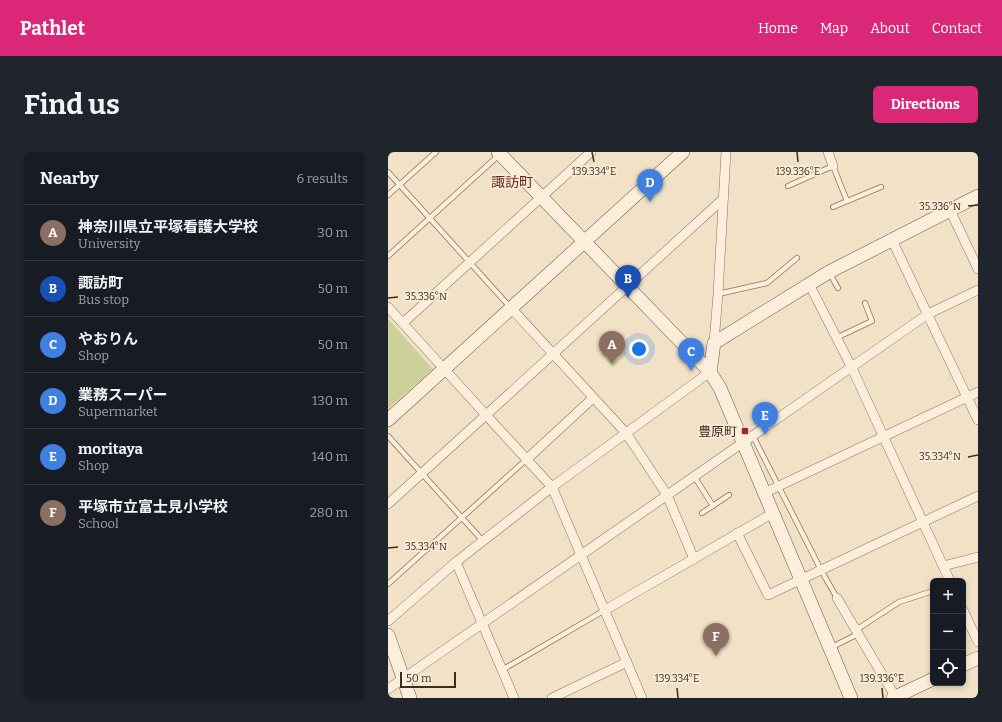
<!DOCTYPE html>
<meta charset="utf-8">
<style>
body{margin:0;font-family:Bitter,"Noto Sans JP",serif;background:#20242c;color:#f1f3f6}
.controls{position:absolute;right:12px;bottom:12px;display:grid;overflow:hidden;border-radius:6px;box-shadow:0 2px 6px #0003}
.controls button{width:36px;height:36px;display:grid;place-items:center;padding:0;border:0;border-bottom:1px solid #363941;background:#171b24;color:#f1f3f6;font:20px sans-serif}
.scale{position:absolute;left:12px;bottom:10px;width:56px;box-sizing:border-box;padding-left:4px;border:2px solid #3d2c1f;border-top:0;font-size:11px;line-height:14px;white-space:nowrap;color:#3d2c1f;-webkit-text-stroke:3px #f8ecd7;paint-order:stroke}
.you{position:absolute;left:251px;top:197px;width:14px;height:14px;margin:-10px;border:3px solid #fff;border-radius:50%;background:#1a73e8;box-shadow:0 0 0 6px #1a73e833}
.badge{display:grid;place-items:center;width:26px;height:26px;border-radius:50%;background:#db2777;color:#fff;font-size:13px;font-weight:700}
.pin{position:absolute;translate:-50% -33px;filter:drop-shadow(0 1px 2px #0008)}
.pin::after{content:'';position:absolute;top:21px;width:14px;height:12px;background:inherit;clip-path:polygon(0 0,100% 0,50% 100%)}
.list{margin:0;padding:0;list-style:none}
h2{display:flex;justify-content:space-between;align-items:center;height:52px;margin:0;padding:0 16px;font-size:17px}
h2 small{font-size:13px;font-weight:400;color:#9ea1a6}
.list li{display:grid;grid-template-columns:26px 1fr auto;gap:12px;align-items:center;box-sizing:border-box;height:56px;padding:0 16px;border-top:1px solid #363941}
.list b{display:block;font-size:15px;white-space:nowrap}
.list p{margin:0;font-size:13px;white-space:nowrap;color:#9ea1a6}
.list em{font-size:13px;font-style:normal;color:#9ea1a6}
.icon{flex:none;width:22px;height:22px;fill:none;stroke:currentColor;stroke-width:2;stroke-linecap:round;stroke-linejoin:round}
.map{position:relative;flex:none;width:590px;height:546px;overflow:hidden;border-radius:6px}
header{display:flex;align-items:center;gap:24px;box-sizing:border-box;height:56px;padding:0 20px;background:#db2777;color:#fff}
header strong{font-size:19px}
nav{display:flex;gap:22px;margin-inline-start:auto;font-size:14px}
.intro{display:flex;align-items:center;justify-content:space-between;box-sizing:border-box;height:96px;padding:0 24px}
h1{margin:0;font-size:28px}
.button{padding:10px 18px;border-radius:6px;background:#db2777;color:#fff;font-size:14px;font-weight:700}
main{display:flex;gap:24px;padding:0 24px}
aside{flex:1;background:#171b24;border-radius:6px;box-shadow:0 2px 6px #0003}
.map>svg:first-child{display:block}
</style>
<header>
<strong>Pathlet</strong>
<nav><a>Home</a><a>Map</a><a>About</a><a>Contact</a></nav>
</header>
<div class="intro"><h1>Find us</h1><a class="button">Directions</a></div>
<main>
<aside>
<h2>Nearby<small>6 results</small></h2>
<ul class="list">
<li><span class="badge" style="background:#8d6e63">A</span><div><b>神奈川県立平塚看護大学校</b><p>University</p></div><em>30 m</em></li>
<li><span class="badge" style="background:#1a4fb4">B</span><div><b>諏訪町</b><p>Bus stop</p></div><em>50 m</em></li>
<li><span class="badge" style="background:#3f7fe0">C</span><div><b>やおりん</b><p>Shop</p></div><em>50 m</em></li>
<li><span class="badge" style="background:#3f7fe0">D</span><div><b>業務スーパー</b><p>Supermarket</p></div><em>130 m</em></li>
<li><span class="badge" style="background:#3f7fe0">E</span><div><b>moritaya</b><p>Shop</p></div><em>140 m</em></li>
<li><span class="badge" style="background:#8d6e63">F</span><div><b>平塚市立富士見小学校</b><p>School</p></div><em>280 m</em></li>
</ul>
</aside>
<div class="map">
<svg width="590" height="546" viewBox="0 0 590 546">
<rect width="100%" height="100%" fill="#f1e1c7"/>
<!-- green -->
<g fill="#cdd099">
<polygon points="0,167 45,217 0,257"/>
<polygon points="227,189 239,202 225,215 213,202"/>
</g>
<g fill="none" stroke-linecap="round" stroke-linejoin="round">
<!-- lane casing -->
<g stroke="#8e725b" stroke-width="6">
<g id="lane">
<polyline points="0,20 122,155"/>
<polyline points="400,34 445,14 459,49"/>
<polyline points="0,43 48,0"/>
<polyline points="445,55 493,35"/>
<polyline points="0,104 111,3"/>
<polyline points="442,122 450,136"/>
<polyline points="330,142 379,131 409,106"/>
<polyline points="448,186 484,169 477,151"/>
<polyline points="0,284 95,389"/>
<polyline points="365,284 433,418 449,446"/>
<polyline points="306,324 325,354"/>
<polyline points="314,361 341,343"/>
<polyline points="0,432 139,307"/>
<polyline points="468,478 511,450 545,439"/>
<polyline points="442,496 470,482"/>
<polyline points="114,518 217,458"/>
</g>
</g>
<!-- street casing -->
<g stroke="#8e725b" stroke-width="10">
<g id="street">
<polyline points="440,0 445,14"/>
<polyline points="562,58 590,117"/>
<polyline points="504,88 590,268"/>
<polyline points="421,132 463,214 562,429"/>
<polyline points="0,155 98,263 0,352"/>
<polyline points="123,156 238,281 279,343 306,407"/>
<polyline points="15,171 203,0"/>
<polyline points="326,191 330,142 338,0"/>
<polyline points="139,307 205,246"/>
<polyline points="376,341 590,240"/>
<polyline points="349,381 380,443 590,344"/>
<polyline points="68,410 126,546"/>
<polyline points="555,414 590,405"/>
<polyline points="449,446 508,546"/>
<polyline points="217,458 385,361"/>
<polyline points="575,458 590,490"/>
<polyline points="0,469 68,410 164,335 322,220"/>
<polyline points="0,537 540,162 590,138"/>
<polyline points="164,546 239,510"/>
<polyline points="254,546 164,335 98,263 335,47"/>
</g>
</g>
<!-- secondary casing -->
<g stroke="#70533e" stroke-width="14">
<g id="secondary">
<polyline points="110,0 322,220 332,236 463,546"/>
<polyline points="322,220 326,191 441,120 590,44"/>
<polyline points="0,268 295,0"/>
<polyline points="0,483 22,546"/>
<polyline points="575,513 590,506"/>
<polyline points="505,546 545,527"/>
</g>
</g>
<!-- lane -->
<use href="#lane" stroke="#fbefdb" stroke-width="4.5"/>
<!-- street -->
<use href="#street" stroke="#fbefdb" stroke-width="9"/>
<!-- secondary -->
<use href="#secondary" stroke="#fbefdb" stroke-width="13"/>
</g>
<!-- ticks -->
<path fill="none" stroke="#3d2c1f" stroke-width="1.5" d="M204,0L206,10M409,0L410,10M580,54L590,53M0,146L10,145M580,305L590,303M0,396L10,395M289,536L290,546M494,536L495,546"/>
<!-- markers -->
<rect fill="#a02731" stroke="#f8ecd7" stroke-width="1.5" x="353" y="275" width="8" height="8" rx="2"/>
<g text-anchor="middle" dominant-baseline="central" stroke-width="3.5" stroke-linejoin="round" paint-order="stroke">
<!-- poi labels -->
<g font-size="13" fill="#3d2c1f" stroke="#f8ecd7" text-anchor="end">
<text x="349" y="279">豊原町</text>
</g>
<!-- neighbourhood labels -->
<g font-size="14" fill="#6c271c" stroke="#f8ecd7">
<text x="124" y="30">諏訪町</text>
</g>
</g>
<g font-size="10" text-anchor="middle" fill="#3d2c1f" stroke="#f8ecd7" stroke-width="3.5" stroke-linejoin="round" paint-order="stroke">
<text x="206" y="23">139.334°E</text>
<text x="410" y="23">139.336°E</text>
<text x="552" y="58">35.336°N</text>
<text x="38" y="148">35.336°N</text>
<text x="552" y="308">35.334°N</text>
<text x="38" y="398">35.334°N</text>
<text x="289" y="530">139.334°E</text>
<text x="494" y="530">139.336°E</text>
</g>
</svg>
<div class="controls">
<button>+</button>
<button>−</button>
<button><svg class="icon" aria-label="locate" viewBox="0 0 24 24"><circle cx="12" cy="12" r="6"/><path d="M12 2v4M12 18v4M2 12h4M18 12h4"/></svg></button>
</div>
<div class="scale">50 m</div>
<div class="you"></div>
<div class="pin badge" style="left:224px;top:212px;background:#8d6e63">A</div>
<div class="pin badge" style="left:240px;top:146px;background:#1a4fb4">B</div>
<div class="pin badge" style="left:303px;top:219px;background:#3f7fe0">C</div>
<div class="pin badge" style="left:262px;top:50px;background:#3f7fe0">D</div>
<div class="pin badge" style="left:377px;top:283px;background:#3f7fe0">E</div>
<div class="pin badge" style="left:328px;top:504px;background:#8d6e63">F</div>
</div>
</main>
